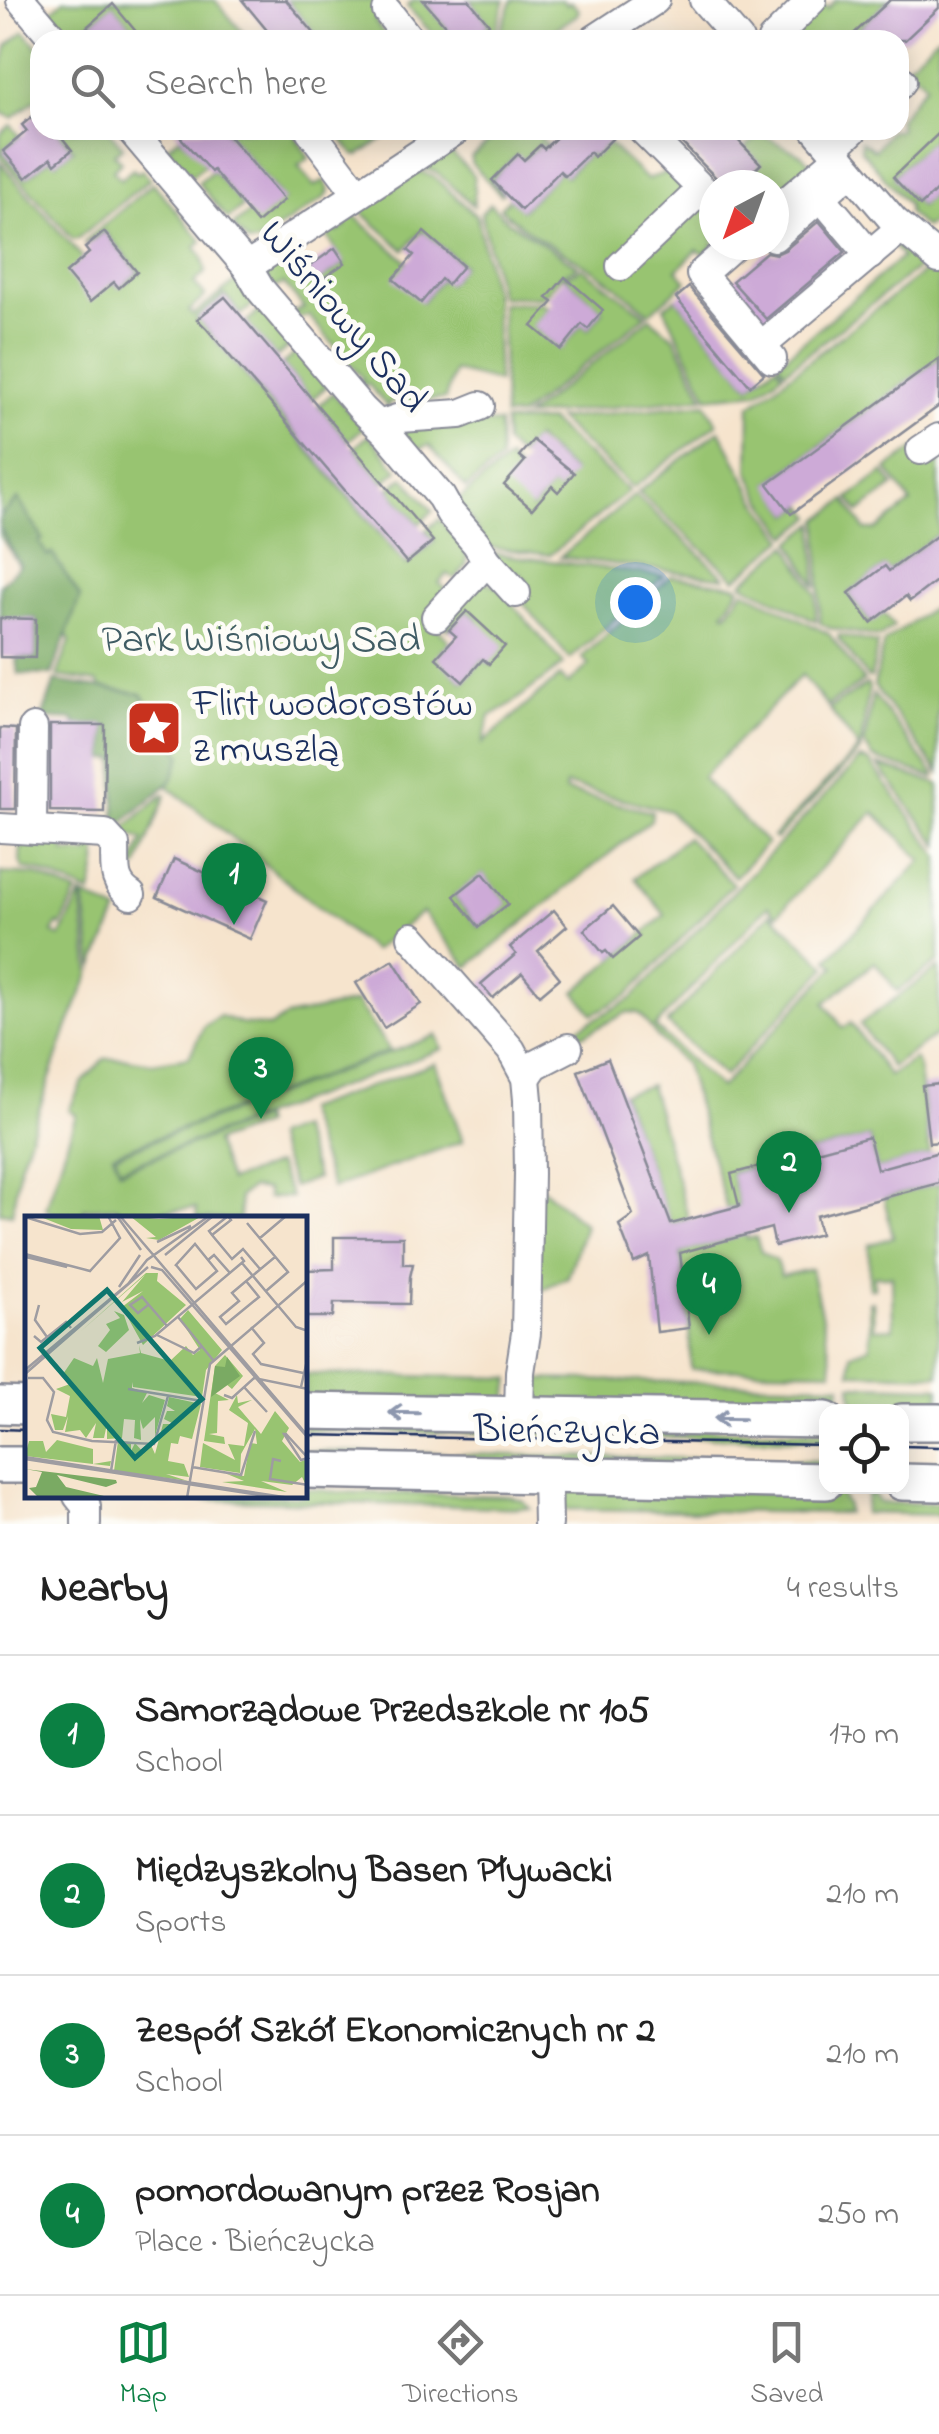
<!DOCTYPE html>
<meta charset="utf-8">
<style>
body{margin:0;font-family:"Indie Flower",sans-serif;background:#f6f6f6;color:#222}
.controls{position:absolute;right:30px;bottom:30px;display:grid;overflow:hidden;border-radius:20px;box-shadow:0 5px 25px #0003}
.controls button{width:90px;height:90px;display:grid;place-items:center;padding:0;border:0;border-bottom:2px solid #e0e0e0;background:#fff;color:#222;font:50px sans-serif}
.compass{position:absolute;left:699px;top:170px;width:90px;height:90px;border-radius:50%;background:#fff;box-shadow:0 5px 25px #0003;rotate:221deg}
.you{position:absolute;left:635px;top:602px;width:35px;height:35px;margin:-25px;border:8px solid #fff;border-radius:50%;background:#1a73e8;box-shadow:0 0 0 15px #1a73e833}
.badge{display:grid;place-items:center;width:65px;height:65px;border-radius:50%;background:#0b8043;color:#fff;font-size:32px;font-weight:700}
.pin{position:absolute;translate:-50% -82px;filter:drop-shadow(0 2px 5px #0008)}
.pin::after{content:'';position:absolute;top:52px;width:35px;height:30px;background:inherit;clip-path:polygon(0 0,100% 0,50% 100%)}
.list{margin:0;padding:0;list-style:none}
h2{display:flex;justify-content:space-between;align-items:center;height:130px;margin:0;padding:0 40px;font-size:42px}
h2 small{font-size:32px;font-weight:400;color:#767676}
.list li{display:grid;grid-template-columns:65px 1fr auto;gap:30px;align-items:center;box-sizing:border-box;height:160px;padding:0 40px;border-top:2px solid #e0e0e0}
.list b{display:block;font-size:38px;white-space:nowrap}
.list p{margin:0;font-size:32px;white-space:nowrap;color:#767676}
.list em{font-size:32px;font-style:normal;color:#767676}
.icon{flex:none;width:55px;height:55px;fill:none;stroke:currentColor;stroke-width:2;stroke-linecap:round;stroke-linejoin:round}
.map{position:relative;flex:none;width:939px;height:1524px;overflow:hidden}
.search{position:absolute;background:#fff;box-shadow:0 5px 25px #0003;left:30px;right:30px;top:30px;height:110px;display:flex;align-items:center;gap:25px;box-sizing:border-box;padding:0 35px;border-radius:30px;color:#767676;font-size:38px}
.sheet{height:770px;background:#fff}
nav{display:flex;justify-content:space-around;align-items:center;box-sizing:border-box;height:140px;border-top:2px solid #e0e0e0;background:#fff;font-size:28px;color:#767676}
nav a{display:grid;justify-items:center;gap:5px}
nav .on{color:#0b8043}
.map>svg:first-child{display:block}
</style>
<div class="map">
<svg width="939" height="1524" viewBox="0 0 939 1524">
<rect width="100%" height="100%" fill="#fdfcf7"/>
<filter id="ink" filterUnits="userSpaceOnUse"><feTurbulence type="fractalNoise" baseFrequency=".01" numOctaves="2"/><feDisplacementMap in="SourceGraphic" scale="20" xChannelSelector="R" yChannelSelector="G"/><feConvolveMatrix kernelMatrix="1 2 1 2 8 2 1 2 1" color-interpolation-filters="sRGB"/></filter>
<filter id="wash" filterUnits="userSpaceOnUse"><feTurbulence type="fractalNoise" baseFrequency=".0048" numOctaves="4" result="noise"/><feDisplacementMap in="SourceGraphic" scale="40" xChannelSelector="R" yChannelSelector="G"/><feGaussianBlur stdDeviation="2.25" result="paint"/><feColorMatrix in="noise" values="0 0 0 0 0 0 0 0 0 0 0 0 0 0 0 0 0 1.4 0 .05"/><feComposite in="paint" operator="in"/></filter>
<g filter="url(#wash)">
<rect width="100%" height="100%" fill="#f6e4cd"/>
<!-- green -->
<g fill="#98c471" stroke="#5a7a68" stroke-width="2.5" fill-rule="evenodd">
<polygon points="64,0 215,0 249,40 143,40 113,5 87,26 98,40 75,40 51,11"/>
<polygon points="286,0 392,0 395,3 375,21 389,40 325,40 321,35 318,37"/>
<polygon points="414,0 423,0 449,30 438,40 407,6"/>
<polygon points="469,0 505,0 496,30 490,40 471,40 489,24"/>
<polygon points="512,0 562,0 567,5 571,2 579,10 577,15 539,40 497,40"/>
<polygon points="836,0 890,0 847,40 789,40 823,5 827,9"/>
<polygon points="24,31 40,50 40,96 13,118 0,112 0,75 7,46"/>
<polygon points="939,35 939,133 893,177 920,206 937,190 939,192 939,218 925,228 908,213 908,205 861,150 861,141 875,150 890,130 899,130 899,118 926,84 916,74 908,80 900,72"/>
<polygon points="11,125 20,136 3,151 26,178 51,158 56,163 73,149 56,130 108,130 123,147 114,154 121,162 113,170 121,179 133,169 137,173 142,170 150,179 78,238 73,239 0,156 0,134"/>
<polygon points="224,130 292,130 309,158 298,166 314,186 325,180 329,191 326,197 256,243 248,243 233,226 249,213 284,200"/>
<polygon points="346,130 357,130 361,134 367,130 397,130 359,155 354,155 339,136"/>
<polygon points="502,131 545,132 546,134 541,139 548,146 544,149 539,145 524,160 517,155 491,180 503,193 501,195 471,163 471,157"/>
<polygon points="760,134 802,155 811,165 774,197 774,185 746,185 743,182 760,164 745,148"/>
<polygon points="180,137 207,163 192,176 167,147"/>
<path d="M608,143L646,179L669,172L698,207L711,208L707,213L714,219V245L704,255L697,250L677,270L687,281L650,313C633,300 617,286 599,274C566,252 529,236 500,208L510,198L522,210L560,171L566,176L590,152L594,156Z"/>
<polygon points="450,151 474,176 474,206 436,172 423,168"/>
<path d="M0,162L83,258L119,287L139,272L104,231L83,246L87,239L153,183L202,241L196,247L202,256L206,272L194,283L205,296L189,311L193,315L238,280L256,302L241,315L225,295L196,319L199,320L406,565L435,541L425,531L439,519C448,530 472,550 466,565C465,568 457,577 455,579L447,574L439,583L446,589L435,626L450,642L437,657L463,682L483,659L489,664L477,620L468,611L449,630L440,621L484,580L498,587L564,664L511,704L490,716L483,743L560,676L568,684L589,665L582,657L671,576L735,585L740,588L724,612L727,614L744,590L829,634L864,681L827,706L802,675L702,778L767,843L735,877L669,811L566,785L565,791L652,812L651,820L468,967L422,912L373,951L165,784L97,682L57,676L70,641L0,536ZM483,874L507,904L479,927L454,896Z"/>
<polygon points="213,170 243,206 228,219 198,183"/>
<polygon points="419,171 434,177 477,216 495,301 498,382 454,371 445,399 389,402 389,409 368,384 352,389 347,384 364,380 309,316 292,318 289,314 304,308 284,284 272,288 267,278 270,268 295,252 316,283 344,264 325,232 333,227 337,232 346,227 343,221 352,214 408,262 422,302 441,279 448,284 463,265 422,231 404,250 359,210"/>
<polygon points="490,204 509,222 578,266 561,276 543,297 500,297 481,213"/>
<polygon points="898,245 923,264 785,371 778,363 902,257 894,247"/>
<polygon points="582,268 647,315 520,416 504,417 501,303 542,303 548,308 533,326 561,349 582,324 588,329 603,311 565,277"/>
<polygon points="929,268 939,276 939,359 769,483 791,514 804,505 813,517 788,536 761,497 749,471 750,406"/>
<polygon points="676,298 750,386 776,365 783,373 758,392 708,397 664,307"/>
<polygon points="262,309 292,344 276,357 246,322"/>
<polygon points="650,318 675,338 704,397 525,417"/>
<polygon points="298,351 327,386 312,399 282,364"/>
<polygon points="333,393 363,428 348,441 318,406"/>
<polygon points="706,403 717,424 633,488 557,419"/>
<polygon points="549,421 629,491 550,555 487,547 458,500 508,459 518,469 532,509 552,486 558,491 573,472 535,438 519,456 505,444 504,422"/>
<polygon points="499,423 500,460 466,488 429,445 415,450 399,429"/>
<polygon points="720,430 756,499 785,539 736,579 638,492"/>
<polygon points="369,435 398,470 383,483 354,448"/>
<polygon points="914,449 929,468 939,460 939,534 889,571 884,567 849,593 870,622 884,613 894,626 879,637 829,628 820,623 819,520 846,500 865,530 876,530 911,503 887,469"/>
<polygon points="884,472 894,486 859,512 849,498"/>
<polygon points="404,477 433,511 419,524 389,489"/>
<polygon points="635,495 725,577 725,578 560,557"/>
<polygon points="815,523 816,587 791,542"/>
<polygon points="788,545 816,594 816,621 742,583"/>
<polygon points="491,553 664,576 570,659 518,597 528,583 518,572 512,576"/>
<polygon points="939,603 939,712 937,714 939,773 874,686 884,642"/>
<polygon points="839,635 878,643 871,678 868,678 838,638"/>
<polygon points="867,684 869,688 860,751 776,839 773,837 859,748 829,709"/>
<polygon points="873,694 935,776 934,778 873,758 864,744"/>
<path d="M860,759L870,762L939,856V961L897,991L875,962L825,1003L843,1028L851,1023L889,1076L914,1059L918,1064L930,1155L877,1169L869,1137L731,1173L739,1206L727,1210L685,1064L658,1038L642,1016L638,1013L628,1012L561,1046L562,1037L631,999ZM874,812L922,860L828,959L835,966L720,1088L655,1027L768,906L777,915Z"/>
<polygon points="878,765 939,784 939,846"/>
<polygon points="164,794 166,795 137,868 132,865 143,840 121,831"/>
<polygon points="687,837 733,884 628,995 593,1014 575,992 665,915 635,878"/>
<path d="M21,838L64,839V852L89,854L90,841C104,855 94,876 91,894L39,871L24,869L20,862Z"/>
<polygon points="0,873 37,875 77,893 61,926 58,924 53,933 60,937 81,895 90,974 68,1026 20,1165 12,1214 0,1212 2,894 0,893"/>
<polygon points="84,896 118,912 93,968"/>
<polygon points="771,913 827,967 724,1076 667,1023"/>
<polygon points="939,967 939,1033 891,1067 860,1024"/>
<polygon points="356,1002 390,1051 113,1154 120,1171 261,1118 263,1125 215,1142 229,1181 277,1164 291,1197 267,1198 267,1190 252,1188 239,1197 240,1219 197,1219 196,1208 161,1211 161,1219 119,1219 117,1207 84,1209 84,1219 63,1219 61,1214 52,1213 46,1208 76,1115 69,1110 82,1083 104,1059 122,1058 152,1063 189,1057 204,1026 220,1016 243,1024 269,1027 286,1017"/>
<polygon points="437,1035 442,1049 120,1169 115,1155"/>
<polygon points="435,1063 463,1141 332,1188 304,1110"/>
<polygon points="650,1085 689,1220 671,1224 622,1094"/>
<polygon points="299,1128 317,1178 293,1187 274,1137"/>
<polygon points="533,1180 585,1225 568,1277 532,1294"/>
<polygon points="939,1183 939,1375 851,1373 851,1354 870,1347 869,1302 873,1302 874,1329 893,1328 892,1276 874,1276 874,1288 869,1288 869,1245 893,1237 884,1198"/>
<polygon points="746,1234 747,1239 756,1237 761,1252 776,1261 781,1276 811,1269 831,1357 832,1371 691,1369 689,1328 680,1253"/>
<polygon points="305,1374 510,1378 507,1402 305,1398"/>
<polygon points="529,1379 841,1385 836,1408 532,1402"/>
<polygon points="851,1385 939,1387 939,1405 935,1410 854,1408"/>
<polygon points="305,1422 826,1432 826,1440 305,1430"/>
<polygon points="305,1451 826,1461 826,1469 305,1459"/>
<polygon points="305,1488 336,1492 510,1496 522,1500 530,1508 177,1499 106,1500 107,1496 305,1496"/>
<polygon points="575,1489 840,1494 847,1505 847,1513 560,1509 567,1494"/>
<polygon points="867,1495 874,1495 880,1503 939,1503 939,1515 864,1513"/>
</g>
<!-- forest -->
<g fill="#7aaa63" stroke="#4a6c60" stroke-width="2.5">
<polygon points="18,499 43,539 39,542 48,556 52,553 80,597 52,675 18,674 16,658 35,658 36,619 0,618 0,585 20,565 0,528 0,516"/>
<polygon points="55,681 142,694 182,755 171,782 115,829 115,759 105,759 105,725 75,725 74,720 42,718"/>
</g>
<g id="blocks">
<!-- building -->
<g fill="#cdaad7">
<polygon points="242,0 286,0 320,40 275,40"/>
<polygon points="423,0 469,0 489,24 471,40 438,40 449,30"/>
<polygon points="890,0 939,0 939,8 905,40 847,40"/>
<polygon points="113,4 143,40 98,40 87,27"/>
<polygon points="40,110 40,130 56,130 72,150 55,164 51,158 26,178 3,151 27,131 22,125"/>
<polygon points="174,130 224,130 284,200 257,223 213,170 211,172"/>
<polygon points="564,130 621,130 594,157 590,152 565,176 560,171 521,210 492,180 518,154 524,160 540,145 544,149"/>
<polygon points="669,130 728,130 761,164 739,185 723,185"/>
<polygon points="939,133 939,188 920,206 893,177"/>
<polygon points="819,221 845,252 766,319 732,281 766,252 776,254 785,250"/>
<polygon points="104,232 137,272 119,288 114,282 90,302 66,273 89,253 85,248"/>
<polygon points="424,232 463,266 447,285 441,279 421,303 393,279 414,255 408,250"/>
<polygon points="335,248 345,263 316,283 307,268"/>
<polygon points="565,277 603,310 588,329 582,324 561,350 532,326 553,302 547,298"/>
<polygon points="689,287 764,374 750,386 676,298"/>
<polygon points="225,297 433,541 407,563 206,328 197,319"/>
<polygon points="939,359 939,406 791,514 768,484"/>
<polygon points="533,440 574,473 558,492 552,486 532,509 504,485 525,461 519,456"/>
<polygon points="939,534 939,579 910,601 906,596 871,623 849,593 885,566 889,571"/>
<polygon points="467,611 505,646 489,664 483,659 463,682 436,658 456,636 449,630"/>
<polygon points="0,618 36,619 35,658 0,657"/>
<polygon points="50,725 105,725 104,812 50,811"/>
<polygon points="0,728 16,729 15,809 0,809"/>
<polygon points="174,859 267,900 250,939 157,897"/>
<polygon points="483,873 508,904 479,927 454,896"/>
<polygon points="613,906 639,937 613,959 606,951 603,953 584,930"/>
<polygon points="554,910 567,926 538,951 560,978 540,995 522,973 493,998 481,984 516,954 510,947"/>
<polygon points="393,960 421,1004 384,1028 356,983"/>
<polygon points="608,1059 671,1224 739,1206 731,1174 869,1137 877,1169 939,1152 939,1183 816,1216 820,1234 775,1246 771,1228 680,1253 689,1328 657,1332 649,1256 634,1263 619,1225 633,1215 578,1071"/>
<polygon points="939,1084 939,1142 929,1143 922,1086"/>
<polygon points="334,1237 403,1237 403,1264 413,1264 410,1277 409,1304 334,1303 333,1317 307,1317 305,1270 334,1269"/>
</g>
</g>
</g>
<g filter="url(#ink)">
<use href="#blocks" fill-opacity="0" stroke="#888a96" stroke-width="2.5"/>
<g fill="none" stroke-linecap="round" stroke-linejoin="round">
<!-- minor casing -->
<g stroke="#888a96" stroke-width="32">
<g id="minor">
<polyline points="21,0 55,40"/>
<polyline points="704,0 739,40"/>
<polyline points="387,11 410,40"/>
<polyline points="594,40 655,0"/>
<polyline points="772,40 812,0"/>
<polyline points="899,85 902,81"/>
<polyline points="131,130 247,267 260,289 362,409 388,434 441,497 450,513 476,543 487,561 516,593"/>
<polyline points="310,130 358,194"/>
<polyline points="643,130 713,200"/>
<polyline points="816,130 894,221 939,259"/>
<polyline points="832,149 853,130"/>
<polyline points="851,171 821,197 870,255"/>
<polyline points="774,212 838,158"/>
<polyline points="774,237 812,204"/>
<polyline points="734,245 701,274 772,359"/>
<polyline points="621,266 702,189"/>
<polyline points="247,267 456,130"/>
<polyline points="761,346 901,228"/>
<polyline points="379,425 400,418 460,414 480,406"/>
<polyline points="921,450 939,438"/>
<polyline points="436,617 487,561"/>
<path d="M0,828L105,834L115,845C116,866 111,882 131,895"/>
<polyline points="32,829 33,728"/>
<polyline points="412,937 511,1050 526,1078 528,1100 529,1174 526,1333 520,1372 519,1415"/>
<polyline points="526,1078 535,1065 568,1048"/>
<polyline points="547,1475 548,1524"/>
<polyline points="78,1496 86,1506 86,1524"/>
</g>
</g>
<!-- major casing -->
<g stroke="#888a96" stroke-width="40">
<g id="major">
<polyline points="0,1405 28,1406"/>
<polyline points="305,1411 826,1420"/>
<polyline points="902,1422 939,1422"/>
<polyline points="0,1465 28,1465"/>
<polyline points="305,1470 826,1481"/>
<polyline points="902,1482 939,1483"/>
</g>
</g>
<!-- minor -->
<use href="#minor" stroke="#fff" stroke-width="28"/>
<!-- major -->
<use href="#major" stroke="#fff" stroke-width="35"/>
<!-- tram -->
<g stroke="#1b2f5e" stroke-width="2.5">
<polyline points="0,1429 28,1430"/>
<polyline points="305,1435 826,1445"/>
<polyline points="902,1446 939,1447"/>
</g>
</g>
<!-- one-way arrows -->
<defs><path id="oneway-shaft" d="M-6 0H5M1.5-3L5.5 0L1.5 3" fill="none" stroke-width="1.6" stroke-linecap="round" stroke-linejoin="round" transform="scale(2.5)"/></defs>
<g stroke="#8d97ae">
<use href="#oneway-shaft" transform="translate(404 1413) rotate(-179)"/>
<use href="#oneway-shaft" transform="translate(729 1419) rotate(-179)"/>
</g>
</g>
<!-- icons -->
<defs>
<g id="sight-square" transform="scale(2.875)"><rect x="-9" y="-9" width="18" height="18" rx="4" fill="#c8321e" stroke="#fdfcf7"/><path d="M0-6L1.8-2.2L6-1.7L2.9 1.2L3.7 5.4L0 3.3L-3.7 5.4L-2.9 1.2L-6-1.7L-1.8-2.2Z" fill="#fff"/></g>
</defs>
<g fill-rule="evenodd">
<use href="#sight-square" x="154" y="728"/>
</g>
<g text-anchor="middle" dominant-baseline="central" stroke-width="10" stroke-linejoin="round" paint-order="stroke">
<!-- street labels -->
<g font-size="40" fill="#1b2f5e" stroke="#fdfcf7">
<text transform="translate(342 318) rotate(50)">Wiśniowy Sad</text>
<text transform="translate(567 1433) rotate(1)">Bieńczycka</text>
</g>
<!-- park labels -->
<g font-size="40" fill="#405c64" stroke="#fdfcf7">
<text x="261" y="641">Park Wiśniowy Sad</text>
</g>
<!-- poi labels -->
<g font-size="40" fill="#1b2f5e" stroke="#fdfcf7" text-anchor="start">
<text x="193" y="705">Flirt wodorostów<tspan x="193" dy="46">z muszlą</tspan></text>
</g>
</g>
<!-- overview -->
<g transform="translate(25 1216)">
<rect width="282" height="282" fill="#f6e4cd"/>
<path d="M13,0H74L78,14L46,13ZM105,0L134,3L177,0L134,24L121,22L131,21ZM121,57H133L132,65L161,89L118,129L97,91L118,75L97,86L120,59L55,116ZM163,94L197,134L181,154L177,181L108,171L107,166V172L122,177L117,187L124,179L140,184L130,220V201L118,213L115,203L116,224L109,222L110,204L99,203L97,222L82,223V208L79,222H68L71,207L61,222L55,214L40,216L43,200L38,214H30L26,198L41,201L45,180L31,173L45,168L38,158L49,142L68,150L72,142L78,167L83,143L115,137L114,129L116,137L145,145L161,130L168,139L175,134L155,103ZM89,95L99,99L104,114L81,136L73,130L85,114L81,108L95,102ZM200,139L218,160L207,173L201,168L190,177L204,184L193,185L192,217L184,218L199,221L200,228L179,225L190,150ZM212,179L213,187L227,184L213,191L236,218L250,195L264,212L257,225L275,246L282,243L280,267L277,261L267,269L236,265L262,276L197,266L219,265L202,258L219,260L225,227L232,228L230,213L216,238L215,257L175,251L178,227L210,244L203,228L219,230L223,207L204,194ZM144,181L176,188L167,223L155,220L153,228L146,227L143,245L159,248L164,261L141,258L163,265L89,255L93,225L106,226V235L110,227L118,236L126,229L130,238L138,208H149L139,203L142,195H150L142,190ZM32,224L68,233V248L86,245L85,250L0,240L4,225H18L21,236Z" fill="#98c471"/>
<path d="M202,141L215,160L186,181L190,150L200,151ZM0,253L91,264L92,267L81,271L32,259L41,271L79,280L14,282L4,272L11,271L17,256Z" fill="#7aaa63"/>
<path fill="none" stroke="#9e9ca1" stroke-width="2.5" d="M92,0L116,34M95,0L283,220M0,1L55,18L77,16L91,4M222,7L263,56L241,75M187,19L206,4L203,0L184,15L187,19L207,43L218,33L235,53M235,22L261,0M132,26L166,10M0,38L65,55L95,22L83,0M140,39L188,0M1,41L42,51M183,44L189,39L205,57M217,47L271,111L283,115M150,50L170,28L192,55L171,73L151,49M126,51L137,54L283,222M221,65L234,81L201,108L195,101L214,85L207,77L220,66L250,41M94,71L115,39M14,89L10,104L22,121M123,89L113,97L105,89L117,81L142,110M153,101L188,144M226,111L239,127L228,138L236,148L283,158M132,119L169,137L176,131M9,120L16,126L41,106L46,112M112,127L130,120L219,45L216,41M0,154L103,68L122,44L184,0M0,158L123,51M3,162H18L29,176L22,204L28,216L67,225L129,228L143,180M219,171L242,196M276,171L283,140M103,173L177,185M199,179L207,182L229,162L283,173M259,218H261L283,242L276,244ZM0,241L265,282M0,243L253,282M256,245L248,243L245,263L283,269M167,251L216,259L230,215M86,255L91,224M162,282L185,148L283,64"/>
<path fill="#0f766e" fill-opacity="0.15" stroke="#0f766e" stroke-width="5" d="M82,74L177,183L110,242L15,132Z"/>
<rect width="282" height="282" fill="none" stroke="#1b2f5e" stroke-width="5"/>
</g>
</svg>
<div class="controls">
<button><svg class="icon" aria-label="locate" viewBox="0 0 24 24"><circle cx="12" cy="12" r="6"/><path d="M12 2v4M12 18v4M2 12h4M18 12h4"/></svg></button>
</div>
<svg class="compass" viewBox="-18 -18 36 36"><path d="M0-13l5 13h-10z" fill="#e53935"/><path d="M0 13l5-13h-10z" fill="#767676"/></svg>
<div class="you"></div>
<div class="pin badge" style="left:234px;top:925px">1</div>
<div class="pin badge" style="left:789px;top:1213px">2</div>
<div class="pin badge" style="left:261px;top:1119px">3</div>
<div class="pin badge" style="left:709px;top:1335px">4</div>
<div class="search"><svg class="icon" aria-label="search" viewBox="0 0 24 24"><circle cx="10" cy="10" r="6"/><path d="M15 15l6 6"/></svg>Search here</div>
</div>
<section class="sheet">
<h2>Nearby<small>4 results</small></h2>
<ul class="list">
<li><span class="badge">1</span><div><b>Samorządowe Przedszkole nr 105</b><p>School</p></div><em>170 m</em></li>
<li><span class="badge">2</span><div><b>Międzyszkolny Basen Pływacki</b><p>Sports</p></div><em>210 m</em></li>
<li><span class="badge">3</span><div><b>Zespół Szkół Ekonomicznych nr 2</b><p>School</p></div><em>210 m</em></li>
<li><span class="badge">4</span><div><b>pomordowanym przez Rosjan</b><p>Place · Bieńczycka</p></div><em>250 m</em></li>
</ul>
</section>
<nav>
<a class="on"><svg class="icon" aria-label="map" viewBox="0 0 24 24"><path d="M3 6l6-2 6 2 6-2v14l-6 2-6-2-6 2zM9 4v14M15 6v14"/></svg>Map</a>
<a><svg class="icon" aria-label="directions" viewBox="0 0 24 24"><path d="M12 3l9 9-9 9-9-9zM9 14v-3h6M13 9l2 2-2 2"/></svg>Directions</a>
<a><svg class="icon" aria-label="saved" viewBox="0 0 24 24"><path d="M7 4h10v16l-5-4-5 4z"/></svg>Saved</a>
</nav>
